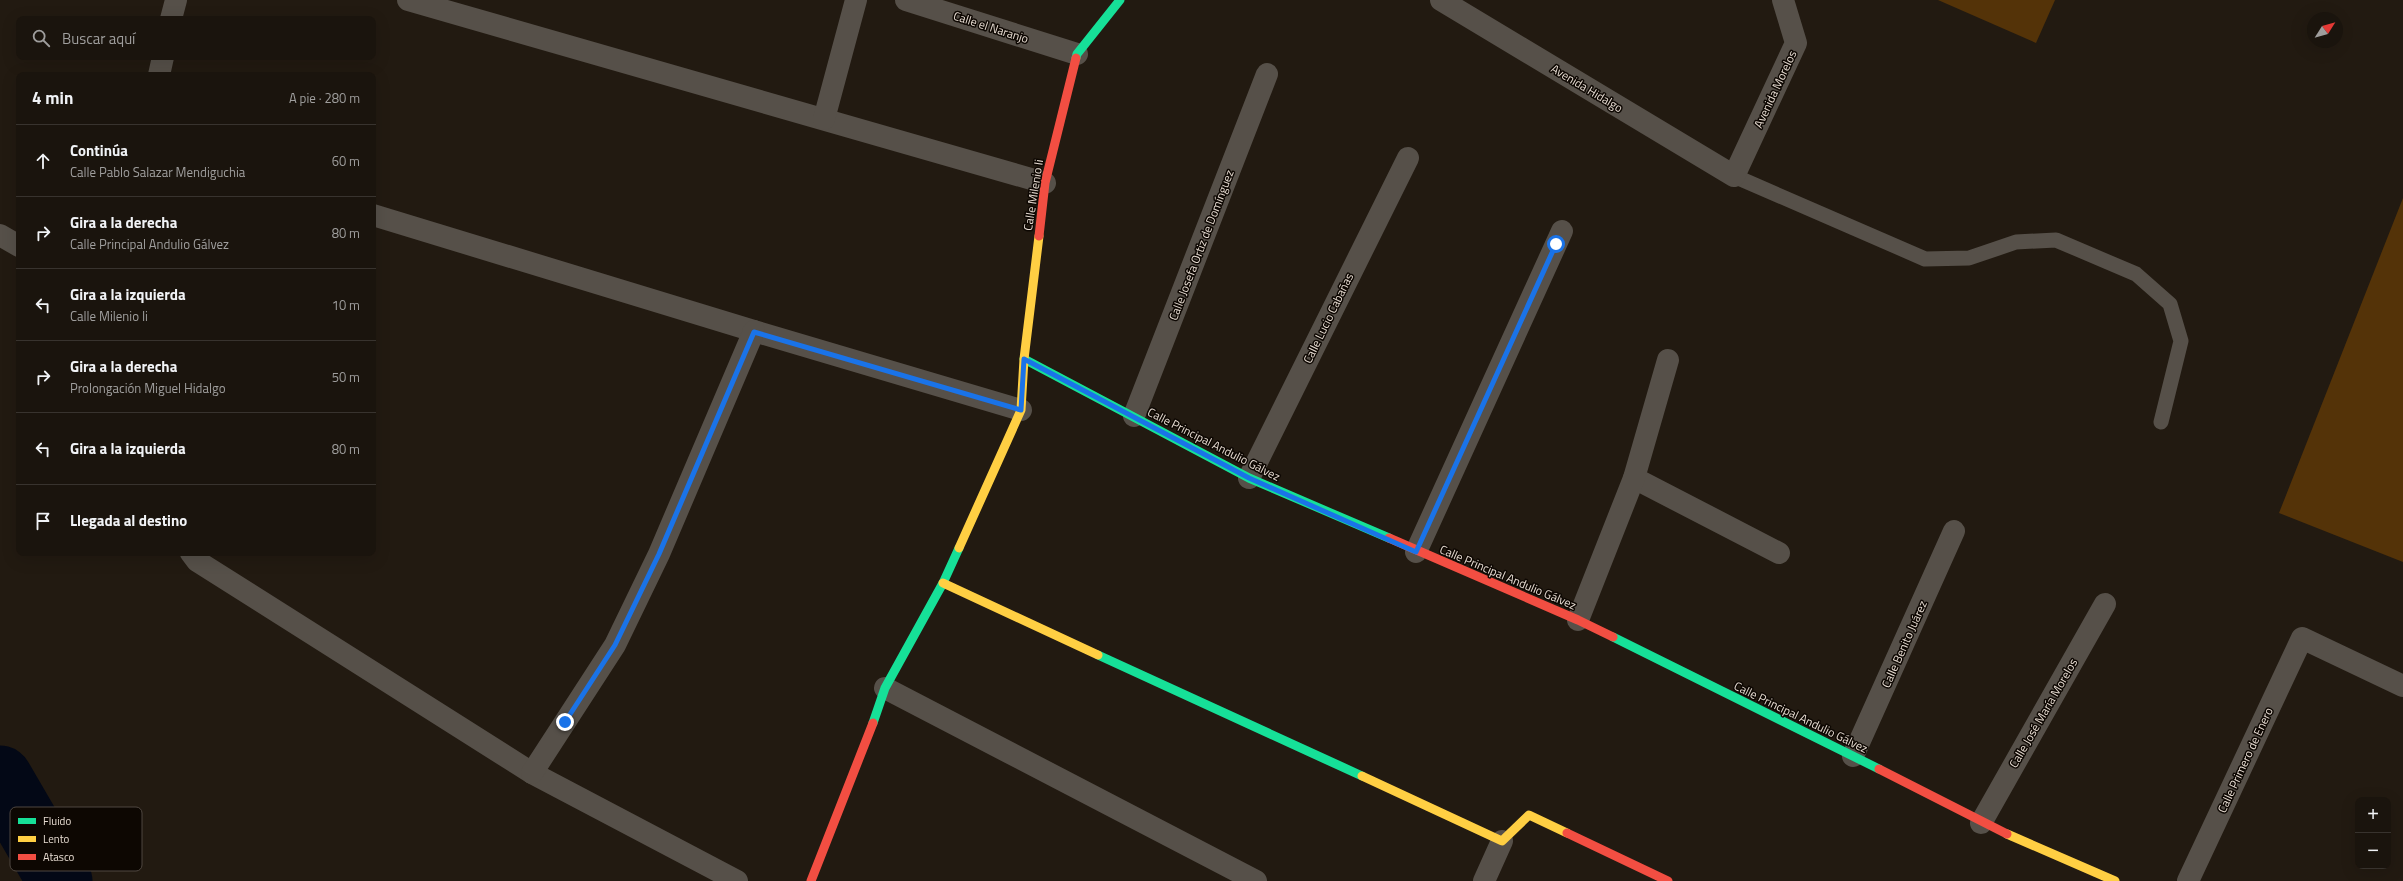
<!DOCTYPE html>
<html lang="es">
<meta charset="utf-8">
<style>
body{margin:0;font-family:"Titillium Web",sans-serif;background:#27211b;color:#f1f3f6}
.controls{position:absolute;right:12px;bottom:12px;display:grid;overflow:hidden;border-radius:8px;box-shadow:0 4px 16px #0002}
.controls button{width:36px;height:36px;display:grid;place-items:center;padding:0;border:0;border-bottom:1px solid #38332e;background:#1a140d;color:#f1f3f6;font:20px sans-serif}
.compass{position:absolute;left:2307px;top:12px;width:36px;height:36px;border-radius:50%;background:#1a140d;box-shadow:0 4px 16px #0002;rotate:53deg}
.stop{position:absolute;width:12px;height:12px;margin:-9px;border:3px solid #1a73e8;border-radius:50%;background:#fff}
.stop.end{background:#1a73e8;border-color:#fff;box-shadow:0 1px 4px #0008}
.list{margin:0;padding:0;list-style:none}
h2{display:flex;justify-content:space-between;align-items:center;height:52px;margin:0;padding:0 16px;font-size:17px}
h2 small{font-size:13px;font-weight:400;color:#9f9e9d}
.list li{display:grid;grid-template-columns:26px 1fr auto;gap:12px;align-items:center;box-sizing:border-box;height:72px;padding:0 16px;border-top:1px solid #38332e}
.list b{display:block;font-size:15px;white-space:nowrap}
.list p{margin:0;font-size:13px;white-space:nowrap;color:#9f9e9d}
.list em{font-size:13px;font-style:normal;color:#9f9e9d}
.icon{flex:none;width:22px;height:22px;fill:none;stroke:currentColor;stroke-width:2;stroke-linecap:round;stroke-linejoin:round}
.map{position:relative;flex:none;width:2403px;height:881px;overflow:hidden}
.search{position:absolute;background:#1a140d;box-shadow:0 4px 16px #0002;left:16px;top:16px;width:360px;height:44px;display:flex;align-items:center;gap:10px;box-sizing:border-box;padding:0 14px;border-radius:8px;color:#9f9e9d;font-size:15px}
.panel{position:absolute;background:#1a140d;box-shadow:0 4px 16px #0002;left:16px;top:72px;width:360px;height:484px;border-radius:8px}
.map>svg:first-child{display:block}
</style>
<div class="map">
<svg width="2403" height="881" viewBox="0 0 2403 881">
<rect width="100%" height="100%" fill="#221a11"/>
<!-- pitch -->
<g fill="#543308">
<polygon points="1938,0 2055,0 2036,43"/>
<polygon points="2403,198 2403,562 2279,513"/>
</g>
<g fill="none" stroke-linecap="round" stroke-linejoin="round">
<!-- river -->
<polyline stroke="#030816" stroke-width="65" points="0,778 60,881"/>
<!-- lane -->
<polyline stroke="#565049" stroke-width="15" points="1734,176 1925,259 1969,258 2016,242 2056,240 2136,274 2170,304 2181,341 2161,422"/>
<!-- street -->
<g stroke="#565049" stroke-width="22">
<polyline points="408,0 1045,183"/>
<polyline points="906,0 1077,54"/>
<polyline points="1441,0 1734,176 1796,43 1783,0"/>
<polyline points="171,19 176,0"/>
<polyline points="159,75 163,57"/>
<polyline points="824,119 856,0"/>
<polyline points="373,215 754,331 1021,410"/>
<polyline points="0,235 19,246"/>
<polyline points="1134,416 1267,74"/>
<polyline points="1249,478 1408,158"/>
<polyline points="1634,478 1779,553"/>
<polyline points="1416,552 1562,231"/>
<polyline points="191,553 197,561 532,773 737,881"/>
<polyline points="1578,620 1634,478 1668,360"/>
<polyline points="885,688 1256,881"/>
<polyline points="1853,756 1954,531"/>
<polyline points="532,773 615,645 659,554 754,331"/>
<polyline points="1981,823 2105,604"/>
<polyline points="1484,881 1502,841"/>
<polyline points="2188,881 2302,638 2403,686"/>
</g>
<!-- fast -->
<g stroke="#16e098" stroke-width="9">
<polyline points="1076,58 1077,54 1120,0"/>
<polyline points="1024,359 1249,478 1389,538"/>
<polyline points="1613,637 1879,769"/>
<polyline points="1098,655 1362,776"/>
<polyline points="873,723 885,688 943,583 959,548"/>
</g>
<!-- slow -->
<g stroke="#ffcf43" stroke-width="9">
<polyline points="959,548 1021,410 1024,359 1039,236"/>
<polyline points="943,583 1098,655"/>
<polyline points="1362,776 1502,841 1529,815 1567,833"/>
<polyline points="2007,834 2115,881"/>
</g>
<!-- jam -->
<g stroke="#f24e42" stroke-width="9">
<polyline points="1039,236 1045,183 1076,58"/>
<polyline points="1389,538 1578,620 1613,637"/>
<polyline points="1879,769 2007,834"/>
<polyline points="1567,833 1668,881"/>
<polyline points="811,881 873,723"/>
</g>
</g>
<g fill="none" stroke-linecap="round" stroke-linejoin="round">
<!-- route -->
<polyline stroke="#1a73e8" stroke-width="5" points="565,722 615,645 659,554 754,332 1021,410 1024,359 1249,478 1416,552 1556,244"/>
</g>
<g text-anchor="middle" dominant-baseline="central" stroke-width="3" stroke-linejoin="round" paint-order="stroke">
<!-- street labels -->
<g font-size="12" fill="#e8ddd3" stroke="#0d0702">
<text transform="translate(991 27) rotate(18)">Calle el Naranjo</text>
<text transform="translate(1587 88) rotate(31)">Avenida Hidalgo</text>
<text transform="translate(1775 89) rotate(-65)">Avenida Morelos</text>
<text transform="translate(1033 195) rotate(-81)">Calle Milenio Ii</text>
<text transform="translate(1201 245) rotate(-69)">Calle Josefa Ortiz de Domínguez</text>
<text transform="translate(1328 318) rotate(-64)">Calle Lucio Cabañas</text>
<text transform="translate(1214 444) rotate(27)">Calle Principal Andulio Gálvez</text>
<text transform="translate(1508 577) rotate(23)">Calle Principal Andulio Gálvez</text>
<text transform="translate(1904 644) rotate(-66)">Calle Benito Juárez</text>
<text transform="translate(2043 713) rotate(-60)">Calle José María Morelos</text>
<text transform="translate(1801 717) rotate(26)">Calle Principal Andulio Gálvez</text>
<text transform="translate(2245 760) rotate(-65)">Calle Primero de Enero</text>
</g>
</g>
<!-- legend -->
<rect x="10" y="807" width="132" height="64" rx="6" fill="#0d0702" stroke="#4f4741" stroke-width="1"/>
<rect x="18" y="818" width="18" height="6" fill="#16e098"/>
<rect x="18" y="836" width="18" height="6" fill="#ffcf43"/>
<rect x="18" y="854" width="18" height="6" fill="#f24e42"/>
<g font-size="11" fill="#e8ddd3">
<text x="43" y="825">Fluido</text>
<text x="43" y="843">Lento</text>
<text x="43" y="861">Atasco</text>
</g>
</svg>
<div class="controls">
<button>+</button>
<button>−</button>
</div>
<svg class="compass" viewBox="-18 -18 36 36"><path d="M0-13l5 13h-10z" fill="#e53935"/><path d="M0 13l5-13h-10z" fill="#9f9e9d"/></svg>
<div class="stop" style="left:1556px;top:244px"></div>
<div class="stop end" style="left:565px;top:722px"></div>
<div class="search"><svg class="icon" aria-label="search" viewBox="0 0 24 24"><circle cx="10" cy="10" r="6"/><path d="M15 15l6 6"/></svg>Buscar aquí</div>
<section class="panel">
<h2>4 min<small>A pie · 280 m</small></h2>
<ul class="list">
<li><svg class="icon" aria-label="ahead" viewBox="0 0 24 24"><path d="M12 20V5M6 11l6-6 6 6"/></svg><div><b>Continúa</b><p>Calle Pablo Salazar Mendiguchia</p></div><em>60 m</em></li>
<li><svg class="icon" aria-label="right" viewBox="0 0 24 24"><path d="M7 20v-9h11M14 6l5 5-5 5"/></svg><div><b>Gira a la derecha</b><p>Calle Principal Andulio Gálvez</p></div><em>80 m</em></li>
<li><svg class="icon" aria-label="left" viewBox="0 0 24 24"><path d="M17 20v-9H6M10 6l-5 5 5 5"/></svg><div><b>Gira a la izquierda</b><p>Calle Milenio Ii</p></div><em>10 m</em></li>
<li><svg class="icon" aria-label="right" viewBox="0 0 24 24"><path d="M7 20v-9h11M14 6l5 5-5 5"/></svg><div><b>Gira a la derecha</b><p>Prolongación Miguel Hidalgo</p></div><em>50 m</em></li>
<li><svg class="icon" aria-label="left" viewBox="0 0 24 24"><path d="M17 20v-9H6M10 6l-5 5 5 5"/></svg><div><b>Gira a la izquierda</b></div><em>80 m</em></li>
<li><svg class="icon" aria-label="arrive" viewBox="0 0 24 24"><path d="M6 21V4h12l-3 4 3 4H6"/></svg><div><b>Llegada al destino</b></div></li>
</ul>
</section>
</div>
